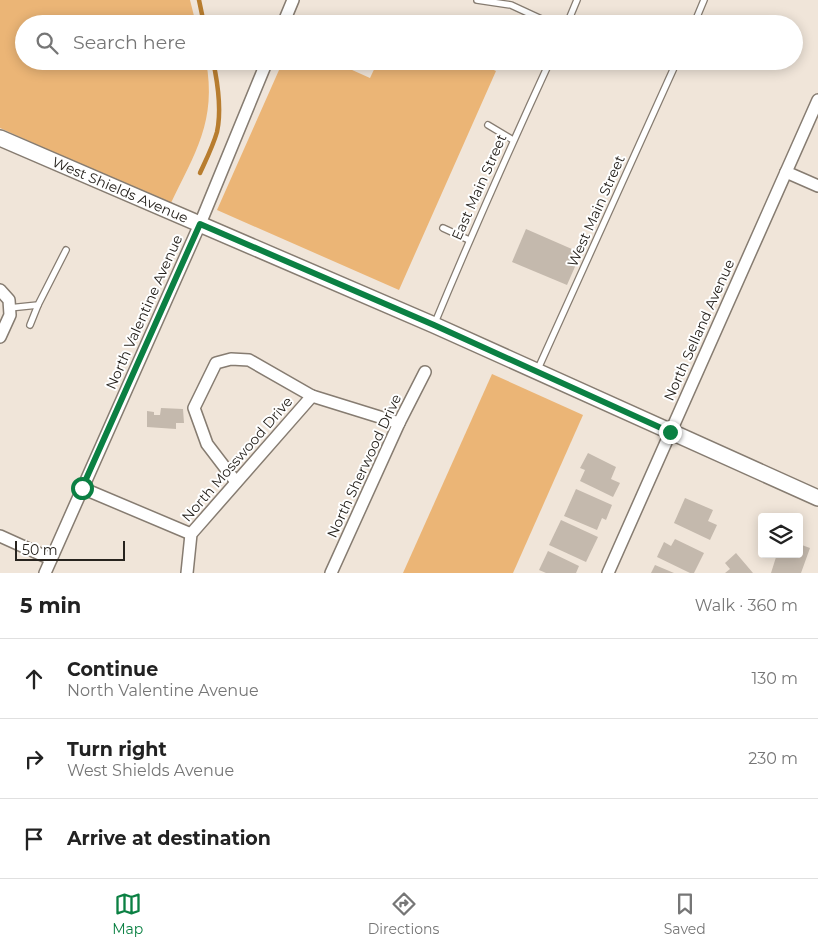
<!DOCTYPE html>
<meta charset="utf-8">
<style>
body{margin:0;font-family:Montserrat,sans-serif;background:#f6f6f6;color:#222}
.controls{position:absolute;right:15px;bottom:15px;display:grid;overflow:hidden;border-radius:5px;box-shadow:0 2px 12px #0003}
.controls button{width:45px;height:45px;display:grid;place-items:center;padding:0;border:0;border-bottom:1px solid #e0e0e0;background:#fff;color:#222;font:25px sans-serif}
.scale{position:absolute;left:15px;bottom:12px;width:110px;box-sizing:border-box;padding-left:5px;border:2px solid #27231e;border-top:0;font-size:14px;line-height:18px;white-space:nowrap;color:#27231e;-webkit-text-stroke:4px #fff;paint-order:stroke}
.stop{position:absolute;width:15px;height:15px;margin:-11px;border:4px solid #0b8043;border-radius:50%;background:#fff}
.stop.end{background:#0b8043;border-color:#fff;box-shadow:0 1px 5px #0008}
.list{margin:0;padding:0;list-style:none}
h2{display:flex;justify-content:space-between;align-items:center;height:65px;margin:0;padding:0 20px;font-size:21px}
h2 small{font-size:16px;font-weight:400;color:#767676}
.list li{display:grid;grid-template-columns:32px 1fr auto;gap:15px;align-items:center;box-sizing:border-box;height:80px;padding:0 20px;border-top:1px solid #e0e0e0}
.list b{display:block;font-size:19px;white-space:nowrap}
.list p{margin:0;font-size:16px;white-space:nowrap;color:#767676}
.list em{font-size:16px;font-style:normal;color:#767676}
.icon{flex:none;width:28px;height:28px;fill:none;stroke:currentColor;stroke-width:2;stroke-linecap:round;stroke-linejoin:round}
.map{position:relative;flex:none;width:818px;height:573px;overflow:hidden}
.search{position:absolute;background:#fff;box-shadow:0 2px 12px #0003;left:15px;right:15px;top:15px;height:55px;display:flex;align-items:center;gap:12px;box-sizing:border-box;padding:0 18px;border-radius:28px;color:#767676;font-size:19px}
.sheet{height:305px;background:#fff}
nav{display:flex;justify-content:space-around;align-items:center;box-sizing:border-box;height:70px;border-top:1px solid #e0e0e0;background:#fff;font-size:14px;color:#767676}
nav a{display:grid;justify-items:center;gap:2px}
nav .on{color:#0b8043}
.map>svg:first-child{display:block}
</style>
<div class="map">
<svg width="818" height="573" viewBox="0 0 818 573">
<rect width="100%" height="100%" fill="#f0e5d9"/>
<!-- green -->
<g fill="#ebb576">
<path d="M0,0H190L196,24H24V61H206C217,121 195,153 170,205L0,128Z"/>
<polygon points="283,61 332,61 370,78 378,61 474,61 496,71 399,290 217,210"/>
<polygon points="492,374 583,415 513,573 403,573"/>
</g>
<g fill="none" stroke-linecap="round" stroke-linejoin="round">
<!-- stream -->
<g stroke="#b87d2f" stroke-width="4.5">
<polyline points="199,0 204,24"/>
<path d="M200,173C206,160 213,146 217,132C222,109 218,84 213,61"/>
</g>
</g>
<!-- building -->
<g fill="#c4b9ad">
<polygon points="526,229 581,253 567,285 512,262"/>
<polygon points="161,408 183,409 184,423 176,423 176,429 147,427 147,411 154,412 154,415 160,415"/>
<polygon points="588,453 616,467 611,479 620,483 613,497 580,481 585,470 580,468"/>
<polygon points="576,489 612,505 606,520 602,518 597,530 564,516"/>
<polygon points="685,498 713,510 708,521 717,525 710,540 674,523"/>
<polygon points="561,520 598,537 586,562 549,545"/>
<polygon points="675,539 704,553 694,573 690,573 657,557 664,542 671,546"/>
<polygon points="799,544 810,548 801,573 771,573 777,554 799,554"/>
<polygon points="548,551 579,566 576,573 546,573 539,570"/>
<polygon points="736,553 753,573 725,573 730,569 725,563"/>
<polygon points="655,565 674,573 651,573"/>
</g>
<g fill="none" stroke-linecap="round" stroke-linejoin="round">
<!-- service casing -->
<g stroke="#867c71" stroke-width="8">
<g id="service">
<polyline points="477,0 511,5 552,24"/>
<polyline points="567,24 577,0"/>
<polyline points="694,24 704,0"/>
<polyline points="488,125 513,140"/>
<polyline points="443,228 469,240"/>
<polyline points="9,308 38,305 66,250"/>
<polyline points="30,325 38,305"/>
<path d="M434,325C471,236 510,148 550,61"/>
<polyline points="537,371 677,61"/>
</g>
</g>
<!-- minor casing -->
<g stroke="#867c71" stroke-width="14">
<g id="minor">
<polyline points="283,24 293,0"/>
<polyline points="786,172 818,186"/>
<polyline points="0,290 9,300 10,315 0,337"/>
<polyline points="236,482 207,444 194,408 216,363 231,359 249,360 312,396 399,423"/>
<polyline points="82,488 191,534"/>
<polyline points="0,536 51,559"/>
<polyline points="45,573 200,224 267,61"/>
<polyline points="187,573 191,534 312,396"/>
<polyline points="331,573 399,423 425,372"/>
<polyline points="608,573 818,100"/>
</g>
</g>
<!-- tertiary casing -->
<g stroke="#867c71" stroke-width="18">
<g id="tertiary">
<path id="s1" d="M0,138L434,325L818,498"/>
</g>
</g>
<!-- service -->
<use href="#service" stroke="#fff" stroke-width="5.5"/>
<!-- minor -->
<use href="#minor" stroke="#fff" stroke-width="11"/>
<!-- tertiary -->
<use href="#tertiary" stroke="#fff" stroke-width="15"/>
</g>
<g fill="none" stroke-linecap="round" stroke-linejoin="round">
<!-- route -->
<polyline stroke="#0b8043" stroke-width="6" points="82,488 200,224 434,325 670,432"/>
</g>
<g text-anchor="middle" dominant-baseline="central" stroke-width="4" stroke-linejoin="round" paint-order="stroke">
<!-- street labels -->
<g font-size="14" fill="#27231e" stroke="#fff">
<text transform="translate(479 187) rotate(-66)">East Main Street</text>
<text stroke="none"><textPath href="#s1" startOffset="131">West Shields Avenue</textPath></text>
<text transform="translate(596 211) rotate(-66)">West Main Street</text>
<text transform="translate(144 312) rotate(-66)">North Valentine Avenue</text>
<text transform="translate(699 330) rotate(-66)">North Selland Avenue</text>
<text transform="translate(237 459) rotate(-49)">North Mosswood Drive</text>
<text transform="translate(364 466) rotate(-65)">North Sherwood Drive</text>
</g>
</g>
</svg>
<div class="controls">
<button><svg class="icon" aria-label="layers" viewBox="0 0 24 24"><path d="M12 4l9 5-9 5-9-5zM3 14l9 5 9-5"/></svg></button>
</div>
<div class="scale">50 m</div>
<div class="stop" style="left:82px;top:488px"></div>
<div class="stop end" style="left:670px;top:432px"></div>
<div class="search"><svg class="icon" aria-label="search" viewBox="0 0 24 24"><circle cx="10" cy="10" r="6"/><path d="M15 15l6 6"/></svg>Search here</div>
</div>
<section class="sheet">
<h2>5 min<small>Walk · 360 m</small></h2>
<ul class="list">
<li><svg class="icon" aria-label="ahead" viewBox="0 0 24 24"><path d="M12 20V5M6 11l6-6 6 6"/></svg><div><b>Continue</b><p>North Valentine Avenue</p></div><em>130 m</em></li>
<li><svg class="icon" aria-label="right" viewBox="0 0 24 24"><path d="M7 20v-9h11M14 6l5 5-5 5"/></svg><div><b>Turn right</b><p>West Shields Avenue</p></div><em>230 m</em></li>
<li><svg class="icon" aria-label="arrive" viewBox="0 0 24 24"><path d="M6 21V4h12l-3 4 3 4H6"/></svg><div><b>Arrive at destination</b></div></li>
</ul>
</section>
<nav>
<a class="on"><svg class="icon" aria-label="map" viewBox="0 0 24 24"><path d="M3 6l6-2 6 2 6-2v14l-6 2-6-2-6 2zM9 4v14M15 6v14"/></svg>Map</a>
<a><svg class="icon" aria-label="directions" viewBox="0 0 24 24"><path d="M12 3l9 9-9 9-9-9zM9 14v-3h6M13 9l2 2-2 2"/></svg>Directions</a>
<a><svg class="icon" aria-label="saved" viewBox="0 0 24 24"><path d="M7 4h10v16l-5-4-5 4z"/></svg>Saved</a>
</nav>
